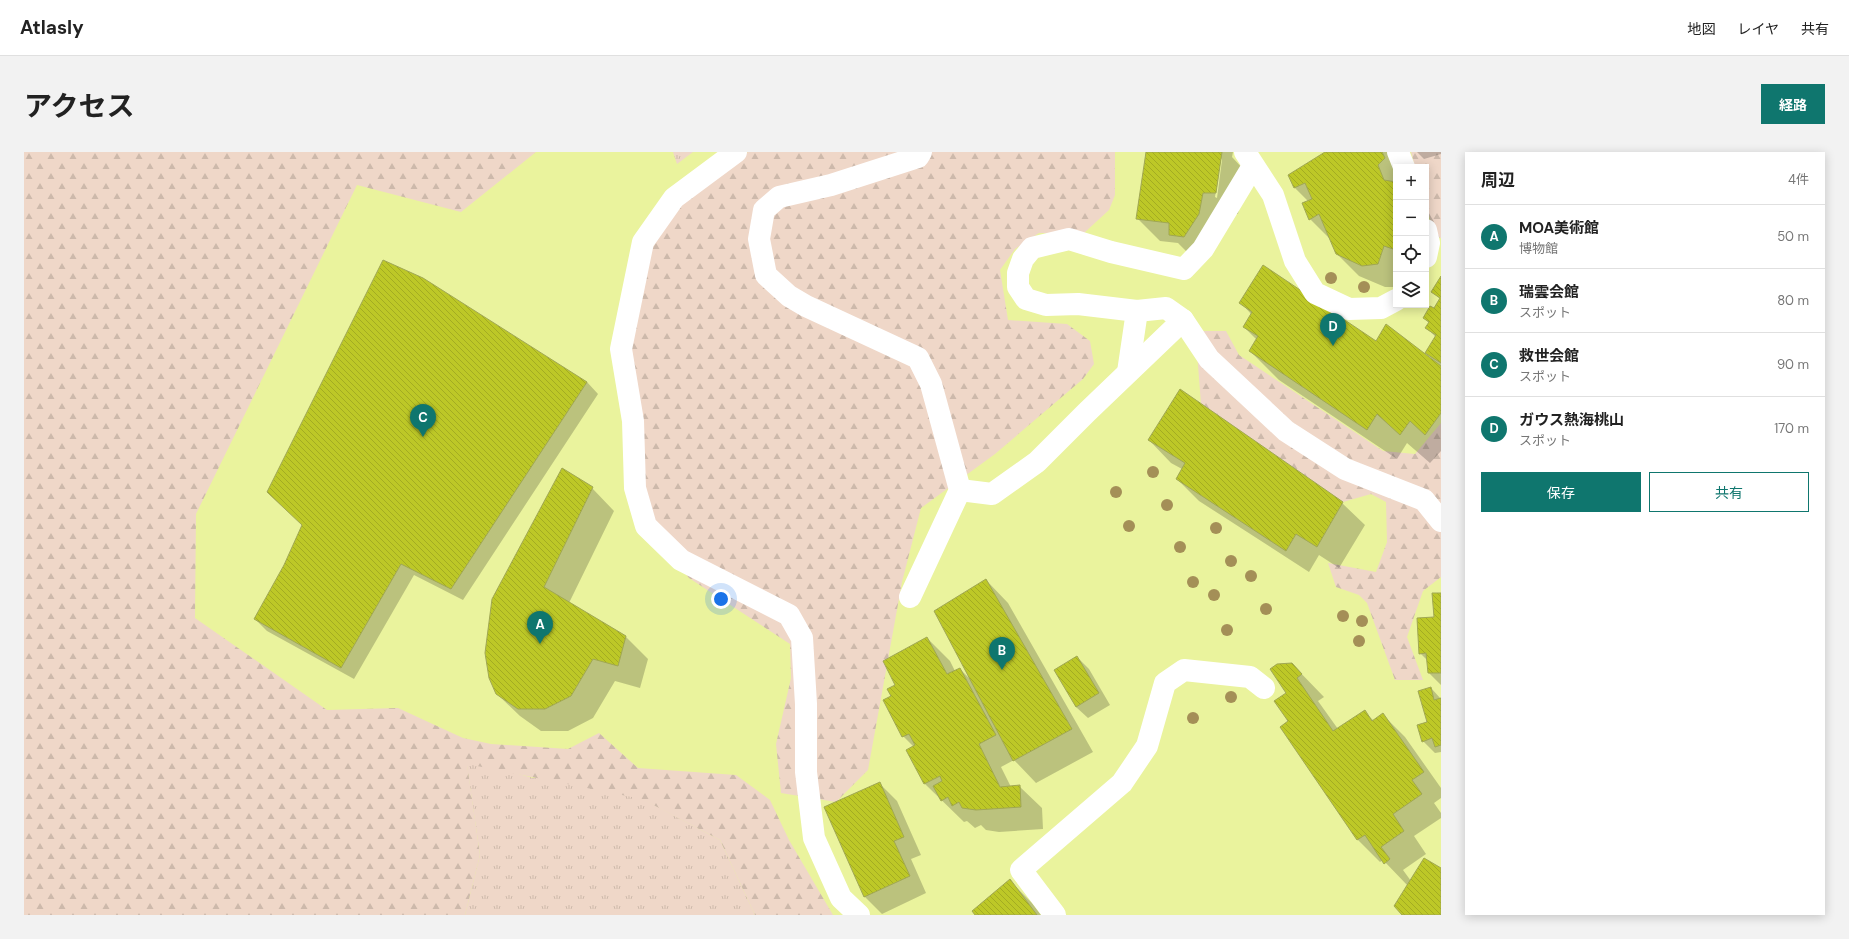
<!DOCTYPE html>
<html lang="ja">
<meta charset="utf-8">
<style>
body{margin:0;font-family:"DM Sans","Noto Sans JP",sans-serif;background:#f2f2f2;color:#222}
.controls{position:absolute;right:12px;top:12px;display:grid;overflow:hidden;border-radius:0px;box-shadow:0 2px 10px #0003}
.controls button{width:36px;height:36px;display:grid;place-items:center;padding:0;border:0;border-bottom:1px solid #e0e0e0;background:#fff;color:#222;font:20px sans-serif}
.you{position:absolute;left:697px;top:447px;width:14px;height:14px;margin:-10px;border:3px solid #fff;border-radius:50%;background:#1a73e8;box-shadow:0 0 0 6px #1a73e833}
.badge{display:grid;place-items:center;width:26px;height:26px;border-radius:50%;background:#0f766e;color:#fff;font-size:13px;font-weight:700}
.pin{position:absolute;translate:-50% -33px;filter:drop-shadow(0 1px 2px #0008)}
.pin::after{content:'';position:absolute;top:21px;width:14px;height:12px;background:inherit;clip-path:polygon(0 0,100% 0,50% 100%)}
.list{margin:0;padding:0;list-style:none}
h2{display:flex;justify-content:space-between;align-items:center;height:52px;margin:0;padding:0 16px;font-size:17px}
h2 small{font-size:13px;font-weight:400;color:#767676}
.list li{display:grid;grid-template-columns:26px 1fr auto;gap:12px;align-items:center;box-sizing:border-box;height:64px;padding:0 16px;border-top:1px solid #e0e0e0}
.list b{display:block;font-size:15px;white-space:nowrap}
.list p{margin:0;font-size:13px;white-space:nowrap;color:#767676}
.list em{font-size:13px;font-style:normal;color:#767676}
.actions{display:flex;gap:8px;padding:12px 16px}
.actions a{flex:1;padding:9px 0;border:1px solid #0f766e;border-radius:0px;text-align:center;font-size:14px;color:#0f766e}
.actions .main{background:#0f766e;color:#fff}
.icon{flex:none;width:22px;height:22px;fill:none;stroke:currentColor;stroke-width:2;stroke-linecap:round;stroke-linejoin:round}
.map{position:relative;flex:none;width:1417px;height:763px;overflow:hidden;border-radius:0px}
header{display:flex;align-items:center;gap:24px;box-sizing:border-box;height:56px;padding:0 20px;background:#fff;border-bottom:1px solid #e0e0e0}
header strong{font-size:19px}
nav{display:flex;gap:22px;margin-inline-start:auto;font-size:14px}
.intro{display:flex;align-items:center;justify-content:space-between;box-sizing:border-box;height:96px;padding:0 24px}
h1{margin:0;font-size:28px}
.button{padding:10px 18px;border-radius:0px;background:#0f766e;color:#fff;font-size:14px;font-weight:700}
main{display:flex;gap:24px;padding:0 24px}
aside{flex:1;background:#fff;border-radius:0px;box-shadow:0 2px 10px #0003}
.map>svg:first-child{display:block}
</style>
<header>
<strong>Atlasly</strong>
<nav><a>地図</a><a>レイヤ</a><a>共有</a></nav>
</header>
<div class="intro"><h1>アクセス</h1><a class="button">経路</a></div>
<main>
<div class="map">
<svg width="1417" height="763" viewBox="0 0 1417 763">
<defs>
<pattern id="grass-tufts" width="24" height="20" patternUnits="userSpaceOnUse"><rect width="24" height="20" fill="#efd7c8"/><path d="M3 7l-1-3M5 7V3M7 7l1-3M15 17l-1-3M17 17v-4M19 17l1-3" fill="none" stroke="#cdb9ab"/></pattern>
<pattern id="forest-firs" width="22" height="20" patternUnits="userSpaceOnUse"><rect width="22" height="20" fill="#efd7c8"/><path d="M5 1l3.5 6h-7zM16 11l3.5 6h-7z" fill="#cdb9ab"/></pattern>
<pattern id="building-back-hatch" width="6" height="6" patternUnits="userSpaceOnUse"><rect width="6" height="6" fill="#bdc827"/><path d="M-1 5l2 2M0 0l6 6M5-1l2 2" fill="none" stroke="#a3ac22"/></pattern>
</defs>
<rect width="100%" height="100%" fill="#eaf39d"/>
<!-- grass -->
<g fill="url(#grass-tufts)">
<polygon points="649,0 669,0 653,12"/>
<polygon points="442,607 509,626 574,623 696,688 731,763 441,763 456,703"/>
</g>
<!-- forest -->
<g fill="url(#forest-firs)">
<polygon points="0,0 512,0 437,60 333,33 172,362 171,466 303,558 374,556 439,586 467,592 544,597 575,581 614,616 712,623 746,648 765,688 809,763 731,763 696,688 618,647 443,612 456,703 441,763 0,763"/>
<polygon points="724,0 1091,0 1091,43 1085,58 1060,81 1015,81 991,97 976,118 984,168 1043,172 1066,189 1070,212 1059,227 971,302 897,356 878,430 844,618 812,650 757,641 752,592 767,526 766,492 665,426 622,374 600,198 611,124 650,46"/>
<polygon points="1387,0 1417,0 1417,86 1409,84 1409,78 1402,52 1402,15 1391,15"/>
<polygon points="1174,179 1202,179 1215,203 1359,299 1391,302 1417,271 1417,425 1399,439 1383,485 1399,528 1371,528 1343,451 1335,443 1312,435 1304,411 1352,420 1363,390 1362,350 1347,342 1319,350 1177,252 1173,200"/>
</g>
<!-- shadow -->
<g fill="#0003" fill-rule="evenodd">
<path d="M1123,0H1209L1208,5L1221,19L1214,62L1201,63L1168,105L1154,91L1136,89L1114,67ZM1197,6L1198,8L1193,46L1191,45Z"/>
<polygon points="1303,0 1366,0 1372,15 1372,135 1361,135 1335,124 1313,102 1307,88 1286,67 1285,50 1271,36 1265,23"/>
<polygon points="1393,0 1417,0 1417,2 1400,7"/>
<polygon points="1402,56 1410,70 1402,96"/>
<polygon points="1417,126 1417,299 1406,311 1383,291 1373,307 1255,228 1226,199 1233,188 1220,175 1228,163 1217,151 1407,208 1408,207 1402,201 1412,185 1402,176 1405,171 1400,166 1410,157 1416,147 1409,140"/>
<polygon points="563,230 574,242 439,448 390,423 330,527 243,479 231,467"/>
<polygon points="1125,288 1318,351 1341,373 1315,416 1295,403 1285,420 1175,349 1153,327 1158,317 1147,311"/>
<polygon points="568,336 590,359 545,451 601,484 624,507 616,536 591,529 569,566 544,579 517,579 496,564 473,542 466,526"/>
<polygon points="962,428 984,451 1069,600 1012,631 990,608 977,615 987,635 995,634 1018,656 1019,677 975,680 962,678 957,673 951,676 943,669 940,670 901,632 883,598 890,595 879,584 868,544 873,534 903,486 926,509 931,519 936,517 946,527"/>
<polygon points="1417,442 1417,533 1405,521 1404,509 1396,501 1411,466"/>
<polygon points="1053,505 1065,517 1086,553 1064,566 1052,555"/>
<polygon points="1268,512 1300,545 1294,549 1314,577 1340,559 1350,569 1359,563 1381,585 1417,636 1417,646 1410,651 1417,661 1417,666 1390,684 1402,702 1379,718 1387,729 1417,717 1417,763 1379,763 1384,734 1359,708 1356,710 1334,688 1257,575 1265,569 1264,541"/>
<polygon points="1407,536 1417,547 1417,600 1411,601 1399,589 1404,571"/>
<polygon points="855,631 873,649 897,703 887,707 902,741 858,762 840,744"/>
<polygon points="986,729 1008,751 1017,763 952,763"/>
</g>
<!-- building -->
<g fill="url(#building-back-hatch)" stroke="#a0a754">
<polygon points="1122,0 1198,0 1192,41 1179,41 1175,62 1160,85 1145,83 1145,71 1112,67"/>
<polygon points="1301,0 1358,0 1361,6 1354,13 1360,28 1372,30 1372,98 1360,94 1354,112 1338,114 1312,102 1295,62 1285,68 1278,51 1288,47 1281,31 1270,36 1264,23"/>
<polygon points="359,108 399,126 563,230 427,437 377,412 317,516 230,467 260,413 278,373 243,340"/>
<polygon points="1239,113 1352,189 1362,172 1417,214 1417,261 1401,283 1386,269 1376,283 1353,262 1343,278 1225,199 1234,184 1219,175 1228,160 1215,151"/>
<polygon points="1417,124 1417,211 1401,201 1412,183 1401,176 1405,170 1399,166 1406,154 1410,156 1416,146 1407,140"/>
<polygon points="1156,237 1319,350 1293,395 1272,382 1262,399 1152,327 1161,311 1124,288"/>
<polygon points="538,316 569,335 520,435 602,484 594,514 569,507 547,544 521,557 494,557 472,542 465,526 461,501 468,447"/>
<polygon points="962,427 1048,577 989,609 910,459"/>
<polygon points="1408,441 1417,441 1417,521 1404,521 1402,501 1395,502 1393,466 1410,465"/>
<polygon points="903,485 923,522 936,516 972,583 955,592 976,635 996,633 997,655 952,658 938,656 935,650 928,654 924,645 917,649 909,634 918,629 916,624 900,632 882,598 891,593 885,582 878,585 859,548 867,544 863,537 871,533 859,509"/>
<polygon points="1053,504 1075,541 1052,555 1030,518"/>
<polygon points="1268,511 1278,522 1273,526 1309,579 1341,558 1348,569 1359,561 1400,620 1388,628 1398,642 1369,662 1380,679 1357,695 1366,707 1360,712 1341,683 1333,688 1256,575 1264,569 1250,549 1262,541 1246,517 1253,512"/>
<polygon points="1407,535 1410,548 1417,546 1417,593 1411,595 1408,586 1398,590 1393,573 1403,570 1394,539"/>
<polygon points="856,630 880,685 870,689 886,724 840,745 800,655"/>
<polygon points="1400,706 1417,716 1417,763 1378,763 1370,754"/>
<polygon points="986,727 1013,763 951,763 948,759"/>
</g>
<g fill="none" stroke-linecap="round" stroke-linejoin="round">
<!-- minor -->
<g stroke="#fff" stroke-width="22">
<polyline points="712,0 650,46 619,90 597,197 609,269 611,336 622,374 657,408 765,463 778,486 782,552 782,620 790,686 817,746 835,763"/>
<polyline points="1221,0 1249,43 1271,109 1291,141 1325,157 1357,156 1372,148"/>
<polyline points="1374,0 1380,15"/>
<polyline points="1402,78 1405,91 1402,105"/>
<polyline points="1113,159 1142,156 1159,168 1185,207 1262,279 1321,317 1400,348 1417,369"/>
<polyline points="1104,220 1113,159 1054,152 1022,153 1002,147 994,135 994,121 999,107 1008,96 1045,87 1087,100 1160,117 1179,97 1229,14"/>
<polyline points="936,338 968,342 1013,310 1063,260 1159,168"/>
<polyline points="886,445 936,338 907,232 894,206 782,154 765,144 742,123 735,87 740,58 755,45 807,33 894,5 897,0"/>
<polyline points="1031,763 997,718 1098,631 1123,594 1141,531 1160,518 1226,525 1240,536"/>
</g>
</g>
<!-- trees -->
<g fill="#a48f57">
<circle cx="1307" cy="126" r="6"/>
<circle cx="1340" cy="135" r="6"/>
<circle cx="1129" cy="320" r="6"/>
<circle cx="1092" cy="340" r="6"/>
<circle cx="1143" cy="353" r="6"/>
<circle cx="1105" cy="374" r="6"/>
<circle cx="1192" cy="376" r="6"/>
<circle cx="1156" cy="395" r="6"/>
<circle cx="1207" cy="409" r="6"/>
<circle cx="1227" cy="424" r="6"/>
<circle cx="1169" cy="430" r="6"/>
<circle cx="1190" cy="443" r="6"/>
<circle cx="1242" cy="457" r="6"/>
<circle cx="1319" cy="464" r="6"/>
<circle cx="1338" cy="469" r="6"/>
<circle cx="1203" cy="478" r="6"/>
<circle cx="1335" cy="489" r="6"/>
<circle cx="1207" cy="545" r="6"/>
<circle cx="1169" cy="566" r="6"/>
</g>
</svg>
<div class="controls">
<button>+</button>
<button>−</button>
<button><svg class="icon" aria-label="locate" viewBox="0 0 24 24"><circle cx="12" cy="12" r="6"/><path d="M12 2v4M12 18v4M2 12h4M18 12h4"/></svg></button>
<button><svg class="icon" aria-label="layers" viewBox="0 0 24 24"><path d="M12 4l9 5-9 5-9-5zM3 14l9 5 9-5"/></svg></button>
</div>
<div class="you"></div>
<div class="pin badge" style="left:516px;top:492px">A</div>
<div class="pin badge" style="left:978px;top:518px">B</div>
<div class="pin badge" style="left:399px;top:285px">C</div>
<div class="pin badge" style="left:1309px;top:194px">D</div>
</div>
<aside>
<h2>周辺<small>4件</small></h2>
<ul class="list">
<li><span class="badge">A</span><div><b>MOA美術館</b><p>博物館</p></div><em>50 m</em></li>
<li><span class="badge">B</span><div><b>瑞雲会館</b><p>スポット</p></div><em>80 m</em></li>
<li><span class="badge">C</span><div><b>救世会館</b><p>スポット</p></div><em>90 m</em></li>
<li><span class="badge">D</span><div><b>ガウス熱海桃山</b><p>スポット</p></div><em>170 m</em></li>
</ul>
<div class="actions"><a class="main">保存</a><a>共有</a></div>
</aside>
</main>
